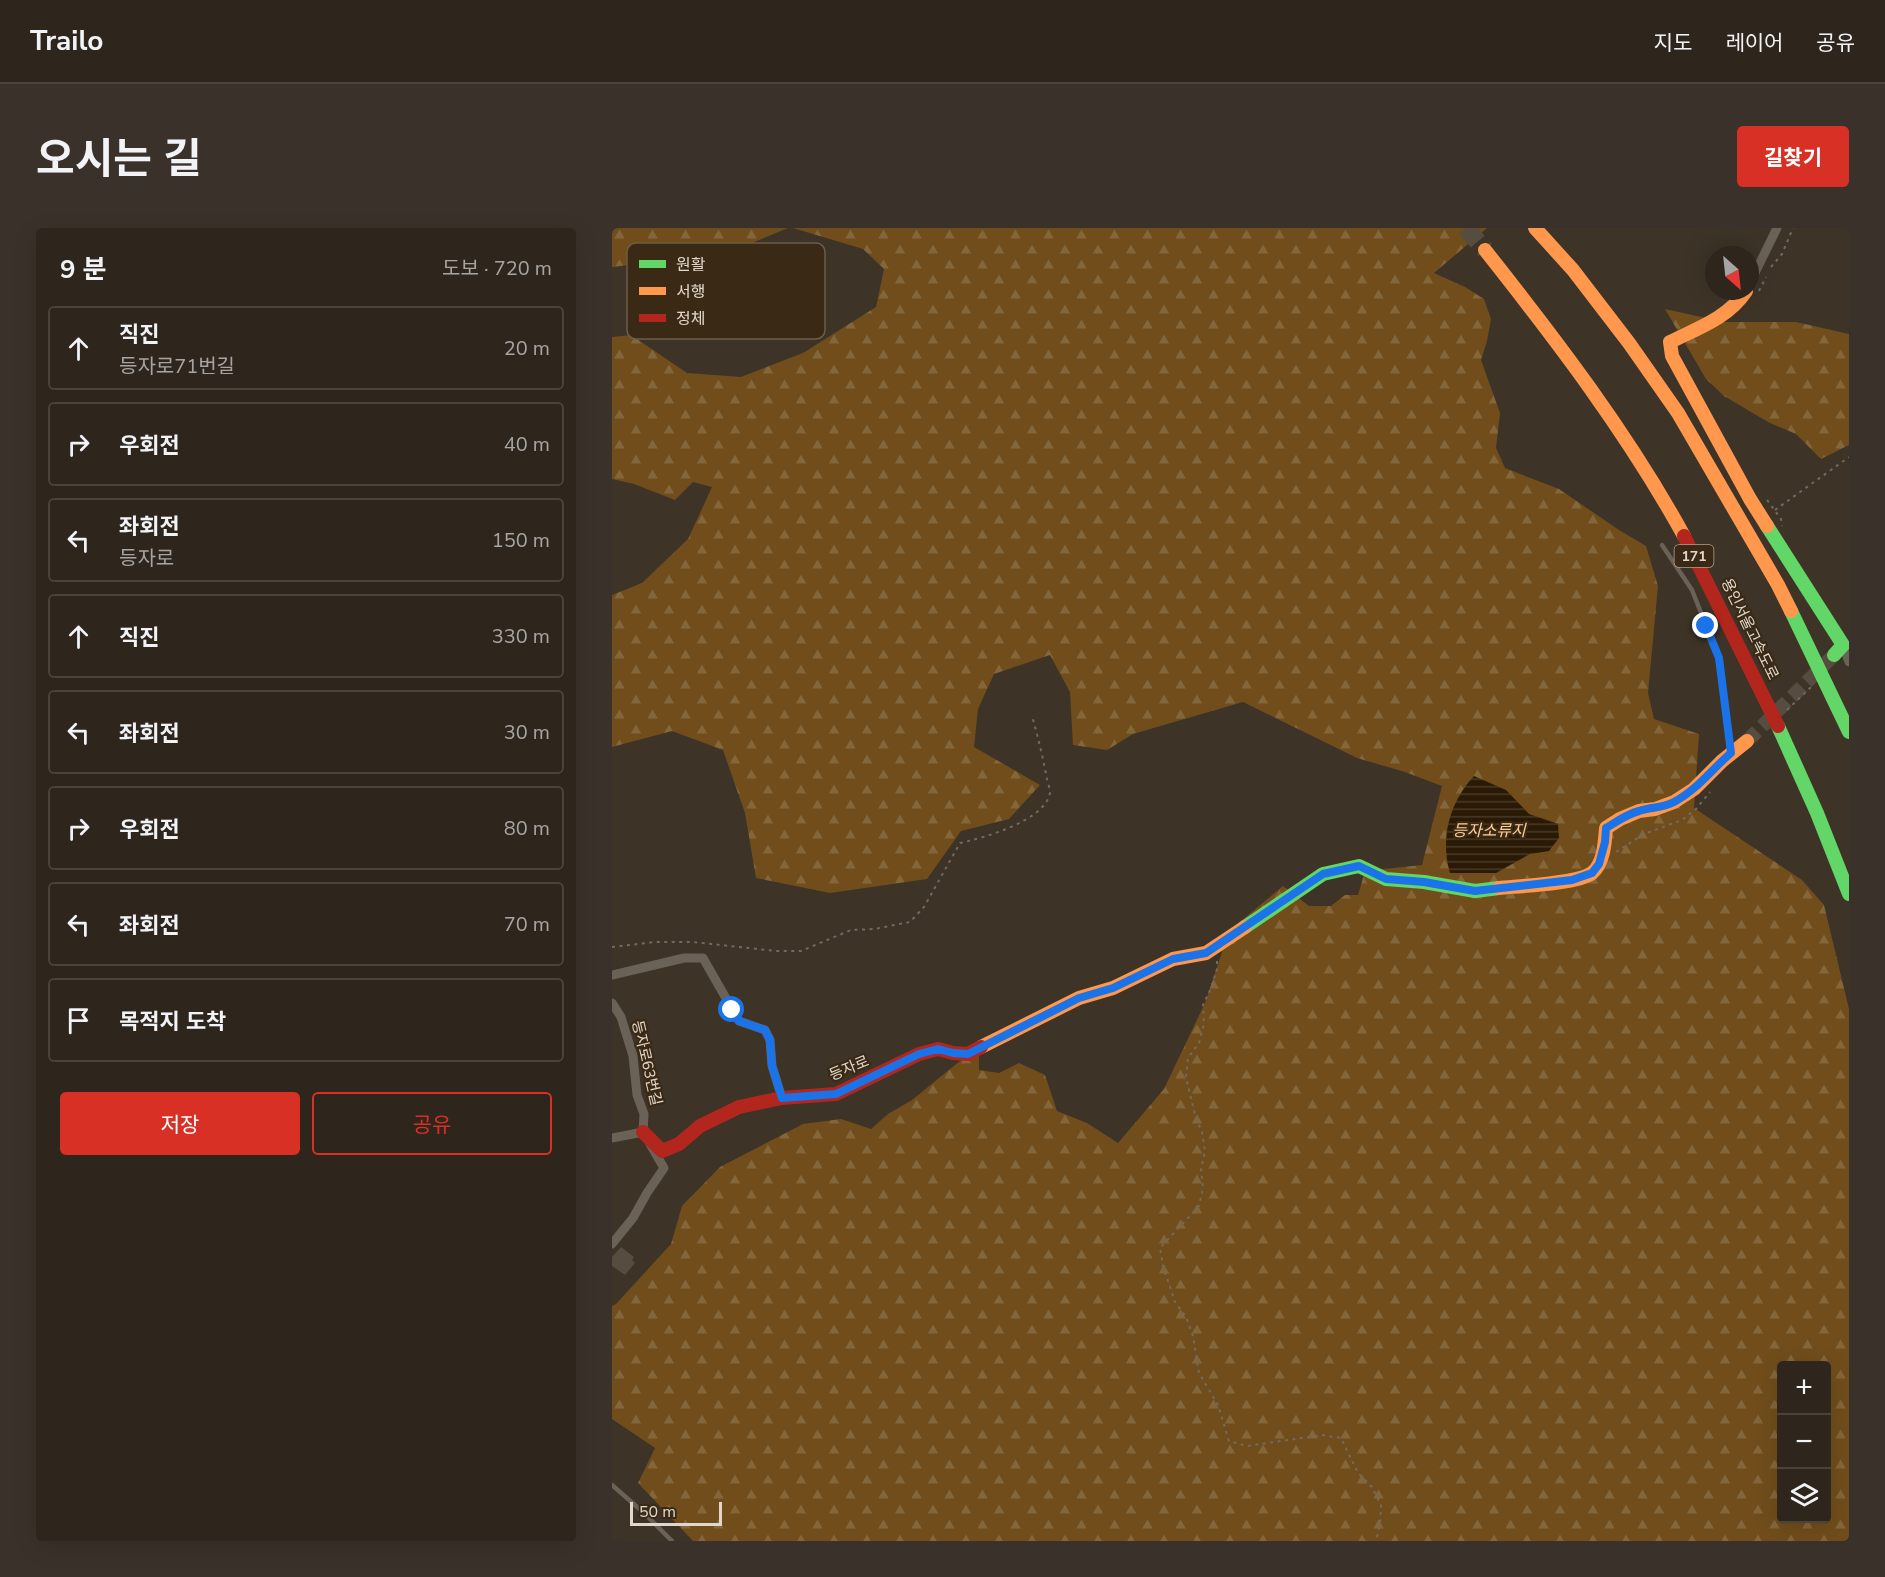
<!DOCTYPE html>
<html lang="ko">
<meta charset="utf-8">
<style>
body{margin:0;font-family:"Nunito Sans","Noto Sans KR",sans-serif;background:#3a322a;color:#f1f3f6}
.controls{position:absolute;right:18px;bottom:18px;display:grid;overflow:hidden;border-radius:6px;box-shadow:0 6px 24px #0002}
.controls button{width:54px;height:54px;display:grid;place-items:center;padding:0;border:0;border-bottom:2px solid #49433b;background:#2e261d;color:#f1f3f6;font:30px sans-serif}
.compass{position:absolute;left:1093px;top:18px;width:54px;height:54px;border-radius:50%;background:#2e261d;box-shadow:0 6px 24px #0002;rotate:153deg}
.scale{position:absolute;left:18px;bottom:15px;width:92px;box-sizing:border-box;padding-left:6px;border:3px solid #e2d7cb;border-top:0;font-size:16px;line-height:21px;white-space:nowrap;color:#e2d7cb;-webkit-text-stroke:4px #3a2a15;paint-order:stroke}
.stop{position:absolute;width:18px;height:18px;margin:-14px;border:4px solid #1a73e8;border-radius:50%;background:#fff}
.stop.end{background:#1a73e8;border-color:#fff;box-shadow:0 2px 6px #0008}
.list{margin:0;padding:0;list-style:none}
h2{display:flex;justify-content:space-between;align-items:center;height:78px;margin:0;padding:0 24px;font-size:26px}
h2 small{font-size:20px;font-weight:400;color:#a7a5a4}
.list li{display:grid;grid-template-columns:39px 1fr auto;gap:18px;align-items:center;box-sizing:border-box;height:84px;margin:0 12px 12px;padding:0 12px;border:2px solid #49433b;border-radius:6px}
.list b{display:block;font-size:22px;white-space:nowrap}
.list p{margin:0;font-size:20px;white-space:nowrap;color:#a7a5a4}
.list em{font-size:20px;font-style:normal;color:#a7a5a4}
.actions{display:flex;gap:12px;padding:18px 24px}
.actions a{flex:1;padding:14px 0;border:2px solid #d93025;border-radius:6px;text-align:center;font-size:21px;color:#d93025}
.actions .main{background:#d93025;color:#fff}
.icon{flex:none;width:33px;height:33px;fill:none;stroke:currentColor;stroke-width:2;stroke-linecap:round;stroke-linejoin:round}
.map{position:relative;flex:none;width:1237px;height:1313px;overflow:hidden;border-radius:6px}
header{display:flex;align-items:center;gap:36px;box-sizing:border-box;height:84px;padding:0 30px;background:#2e261d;border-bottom:2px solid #49433b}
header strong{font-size:28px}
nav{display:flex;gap:33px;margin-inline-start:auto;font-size:21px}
.intro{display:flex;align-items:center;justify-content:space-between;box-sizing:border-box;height:144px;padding:0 36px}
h1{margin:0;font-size:42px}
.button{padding:15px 27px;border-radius:6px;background:#d93025;color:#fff;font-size:21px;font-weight:700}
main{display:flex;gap:36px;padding:0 36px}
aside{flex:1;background:#2e261d;border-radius:6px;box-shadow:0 6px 24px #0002}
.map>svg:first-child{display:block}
</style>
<header>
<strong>Trailo</strong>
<nav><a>지도</a><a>레이어</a><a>공유</a></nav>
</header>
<div class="intro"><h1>오시는 길</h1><a class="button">길찾기</a></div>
<main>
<aside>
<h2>9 분<small>도보 · 720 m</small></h2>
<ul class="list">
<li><svg class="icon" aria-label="ahead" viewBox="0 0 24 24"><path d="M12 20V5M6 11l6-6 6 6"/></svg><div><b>직진</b><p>등자로71번길</p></div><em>20 m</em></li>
<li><svg class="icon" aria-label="right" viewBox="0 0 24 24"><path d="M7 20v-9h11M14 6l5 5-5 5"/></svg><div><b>우회전</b></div><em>40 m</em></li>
<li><svg class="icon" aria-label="left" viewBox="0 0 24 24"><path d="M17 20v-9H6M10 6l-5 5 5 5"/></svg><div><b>좌회전</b><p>등자로</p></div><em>150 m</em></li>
<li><svg class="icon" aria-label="ahead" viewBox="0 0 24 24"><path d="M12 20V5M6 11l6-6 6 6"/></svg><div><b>직진</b></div><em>330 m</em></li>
<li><svg class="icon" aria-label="left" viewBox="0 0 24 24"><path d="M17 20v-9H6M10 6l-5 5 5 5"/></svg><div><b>좌회전</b></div><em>30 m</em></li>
<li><svg class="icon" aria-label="right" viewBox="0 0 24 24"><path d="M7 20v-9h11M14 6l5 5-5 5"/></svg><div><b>우회전</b></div><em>80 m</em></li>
<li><svg class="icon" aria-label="left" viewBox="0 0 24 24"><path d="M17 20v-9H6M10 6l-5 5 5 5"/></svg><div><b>좌회전</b></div><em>70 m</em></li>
<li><svg class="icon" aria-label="arrive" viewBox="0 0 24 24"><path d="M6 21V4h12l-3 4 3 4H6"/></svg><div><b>목적지 도착</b></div></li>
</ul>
<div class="actions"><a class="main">저장</a><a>공유</a></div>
</aside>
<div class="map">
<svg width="1237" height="1313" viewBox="0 0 1237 1313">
<defs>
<pattern id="forest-firs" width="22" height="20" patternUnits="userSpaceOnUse" patternTransform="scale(1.5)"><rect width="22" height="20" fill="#704d1b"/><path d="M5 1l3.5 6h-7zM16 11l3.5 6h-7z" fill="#84663b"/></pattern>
<pattern id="water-rules" width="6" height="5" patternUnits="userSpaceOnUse" patternTransform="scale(1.5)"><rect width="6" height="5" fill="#2a1904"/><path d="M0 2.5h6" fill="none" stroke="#493a27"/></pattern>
</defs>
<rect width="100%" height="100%" fill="#3d3327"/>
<!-- forest -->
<g fill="url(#forest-firs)" fill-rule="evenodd">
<polygon points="0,0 176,0 113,26 0,39"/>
<path d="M181,0H875L822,45L853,59L872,71L879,91L875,113L869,132L888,185L884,220L893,240L947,261L1007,302L1034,318L1046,358L1036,465L1042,491L1087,506L1082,580L1190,652L1212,677L1237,781V1313H81L26,1255L43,1220L0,1191V1078L4,1076L59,1016L70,978L108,939L191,896L229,891L259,901L276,886L300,872L354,828L367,822V842L387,845L407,835L433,847L445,883L475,895L506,915L552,861L593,775L610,724L605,713L671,658L697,678H719L733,667H746L753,643L810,637L830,558L793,544L745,530L631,474L521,506L495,522L461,517L458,464L438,427L382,446L366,481L362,519L428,557L397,591L349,603L315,651L218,665L144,650L133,585L111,522L60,503L0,519V367L30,355L76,311L100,259L81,254L63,272L22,256L0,251V109L19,107L75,145L129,149L191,125L264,79L272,41L251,21ZM1170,1138H1214V1290H1170Z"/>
<polygon points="1053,81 1112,94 1184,94 1237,106 1237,217 1209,231 1184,206 1156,194 1112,168 1094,151"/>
</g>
<!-- water -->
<path fill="url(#water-rules)" d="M862,548L894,562L917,586L946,596L947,610L937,623L918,626L884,645H838C828,610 837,575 862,548Z"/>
<!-- building -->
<polygon fill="#574c40" points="9,1019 22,1029 20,1032 23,1035 13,1047 0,1038 0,1029"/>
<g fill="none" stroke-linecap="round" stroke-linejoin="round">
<!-- secondary-tunnel -->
<polyline stroke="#564c40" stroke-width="14" stroke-dasharray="14 7" stroke-linecap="butt" points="1135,513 1222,427"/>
<!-- highway-tunnel -->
<polyline stroke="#564c40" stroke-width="18" stroke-dasharray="18 9" stroke-linecap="butt" points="854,0 873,22"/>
<!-- path -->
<g stroke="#726a62" stroke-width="2" stroke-dasharray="3 4.5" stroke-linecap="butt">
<polyline points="1159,39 1170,26 1181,0"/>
<polyline points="1147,63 1154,49"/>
<polyline points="1155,272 1169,291 1170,298"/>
<polyline points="1163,282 1237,229"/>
<polyline points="1175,482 1199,459"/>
<polyline points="1004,624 1032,606 1070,592 1084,581 1098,564"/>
<path d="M0,719L43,714H81L164,723H189L239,702L262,701L298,694L312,679L348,615C371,610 433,593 438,565C438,561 436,555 435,551C431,530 426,509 420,488"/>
<polyline points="605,733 605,741 599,760 591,777 592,796 587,815 576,830 574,849 583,887 590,904 593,923 589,941 591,960 587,978 548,1020 551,1038 563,1074 574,1089 581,1108 587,1145 606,1177 617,1213 635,1218 710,1207 729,1210 746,1245 760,1259 769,1277 768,1296 764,1313"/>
</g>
<!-- lane -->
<g stroke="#6a6157" stroke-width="4.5">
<polyline points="1050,317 1080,362 1107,430 1118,523"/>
<polyline points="0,1257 32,1285 60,1313"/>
</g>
<!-- street -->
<g stroke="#6a6157" stroke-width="9">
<polyline points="1138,55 1165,0"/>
<polyline points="1231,417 1237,434"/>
<polyline points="0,747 72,730 91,730 127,793 153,802 158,812 160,838 170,870"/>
<polyline points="0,775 9,789 21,828 25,867 32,886 31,904"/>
<polyline points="0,910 31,904"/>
<polyline points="0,1016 21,990 35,965 52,940 38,916"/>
</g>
<!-- fast -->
<g stroke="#63d668" stroke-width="14">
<polyline points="1155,298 1231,417 1222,427"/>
<polyline points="1179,383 1237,504"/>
<polyline points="1166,498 1205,585 1237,666"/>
<polyline points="633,699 711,646 747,638 774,651 812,654 863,663 887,660"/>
</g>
<!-- slow -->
<g stroke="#ff974d" stroke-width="14">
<polyline points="923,0 961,42 1017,115 1066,185 1166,357 1179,383"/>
<path d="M873,22C945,113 1016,206 1072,308"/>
<path d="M1134,63C1116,90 1086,100 1058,114L1060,128L1138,271L1155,298"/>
<path d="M887,660C907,658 965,656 980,645C992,636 993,613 994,600L1008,591L1027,583L1043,581L1062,574L1082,561L1110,533L1135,513"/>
<polyline points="369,819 467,770 501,760 561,731 594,725 633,699"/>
</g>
<!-- jam -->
<g stroke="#b3261e" stroke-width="14">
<polyline points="1072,308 1166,498"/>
<polyline points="31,904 50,923 67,916 88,898 127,879 170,870 224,866 307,826 326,821 341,825 356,826 369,819"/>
</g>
</g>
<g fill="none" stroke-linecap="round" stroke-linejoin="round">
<!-- route -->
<path stroke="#1a73e8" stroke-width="8" d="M120,782L127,793L153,802L158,812L160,838L170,870L224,866L307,826L326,821L341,825L356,826L467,770L501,760L561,731L594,725L711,646L747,638L774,651L812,654L863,663L960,652L980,645L987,636L993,614L994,600C1004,594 1015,586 1027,583C1039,579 1051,580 1062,574C1085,562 1100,541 1119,525L1107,430L1094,398"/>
</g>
<g text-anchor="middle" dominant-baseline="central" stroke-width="4.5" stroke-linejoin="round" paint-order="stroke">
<!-- shield labels -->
<rect fill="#3a2a15" stroke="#b0a394" stroke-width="1.5" x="1062.5" y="317" width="39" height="22" rx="4.5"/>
<g font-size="14" font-weight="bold" fill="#e2d7cb">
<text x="1082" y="328">171</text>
</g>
<!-- street labels -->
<g font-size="15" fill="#e2d7cb" stroke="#3a2a15">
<text transform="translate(1138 401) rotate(64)">용인서울고속도로</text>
<text transform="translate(35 835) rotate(77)">등자로63번길</text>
<text transform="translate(237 840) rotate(-22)">등자로</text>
</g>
<!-- water labels -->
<g font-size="16" font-style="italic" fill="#fece96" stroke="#3a2a15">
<text x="877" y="603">등자소류지</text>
</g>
</g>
<!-- legend -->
<rect x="15" y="15" width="198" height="96" rx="9" fill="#3a2a15" stroke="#6c5e4c" stroke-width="1.5"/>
<rect x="27" y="32" width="27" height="8" fill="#63d668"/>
<rect x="27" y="59" width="27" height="8" fill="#ff974d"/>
<rect x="27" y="86" width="27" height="8" fill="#b3261e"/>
<g font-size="16" fill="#e2d7cb">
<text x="64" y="42">원활</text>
<text x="64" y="69">서행</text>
<text x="64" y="96">정체</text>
</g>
</svg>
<div class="controls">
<button>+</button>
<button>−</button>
<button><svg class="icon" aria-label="layers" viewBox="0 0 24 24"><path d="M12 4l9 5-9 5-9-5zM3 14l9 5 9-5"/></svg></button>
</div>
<svg class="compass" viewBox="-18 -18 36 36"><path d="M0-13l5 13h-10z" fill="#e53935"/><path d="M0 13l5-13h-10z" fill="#a7a5a4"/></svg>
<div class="scale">50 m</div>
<div class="stop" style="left:120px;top:782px"></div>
<div class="stop end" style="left:1094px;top:398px"></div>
</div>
</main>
